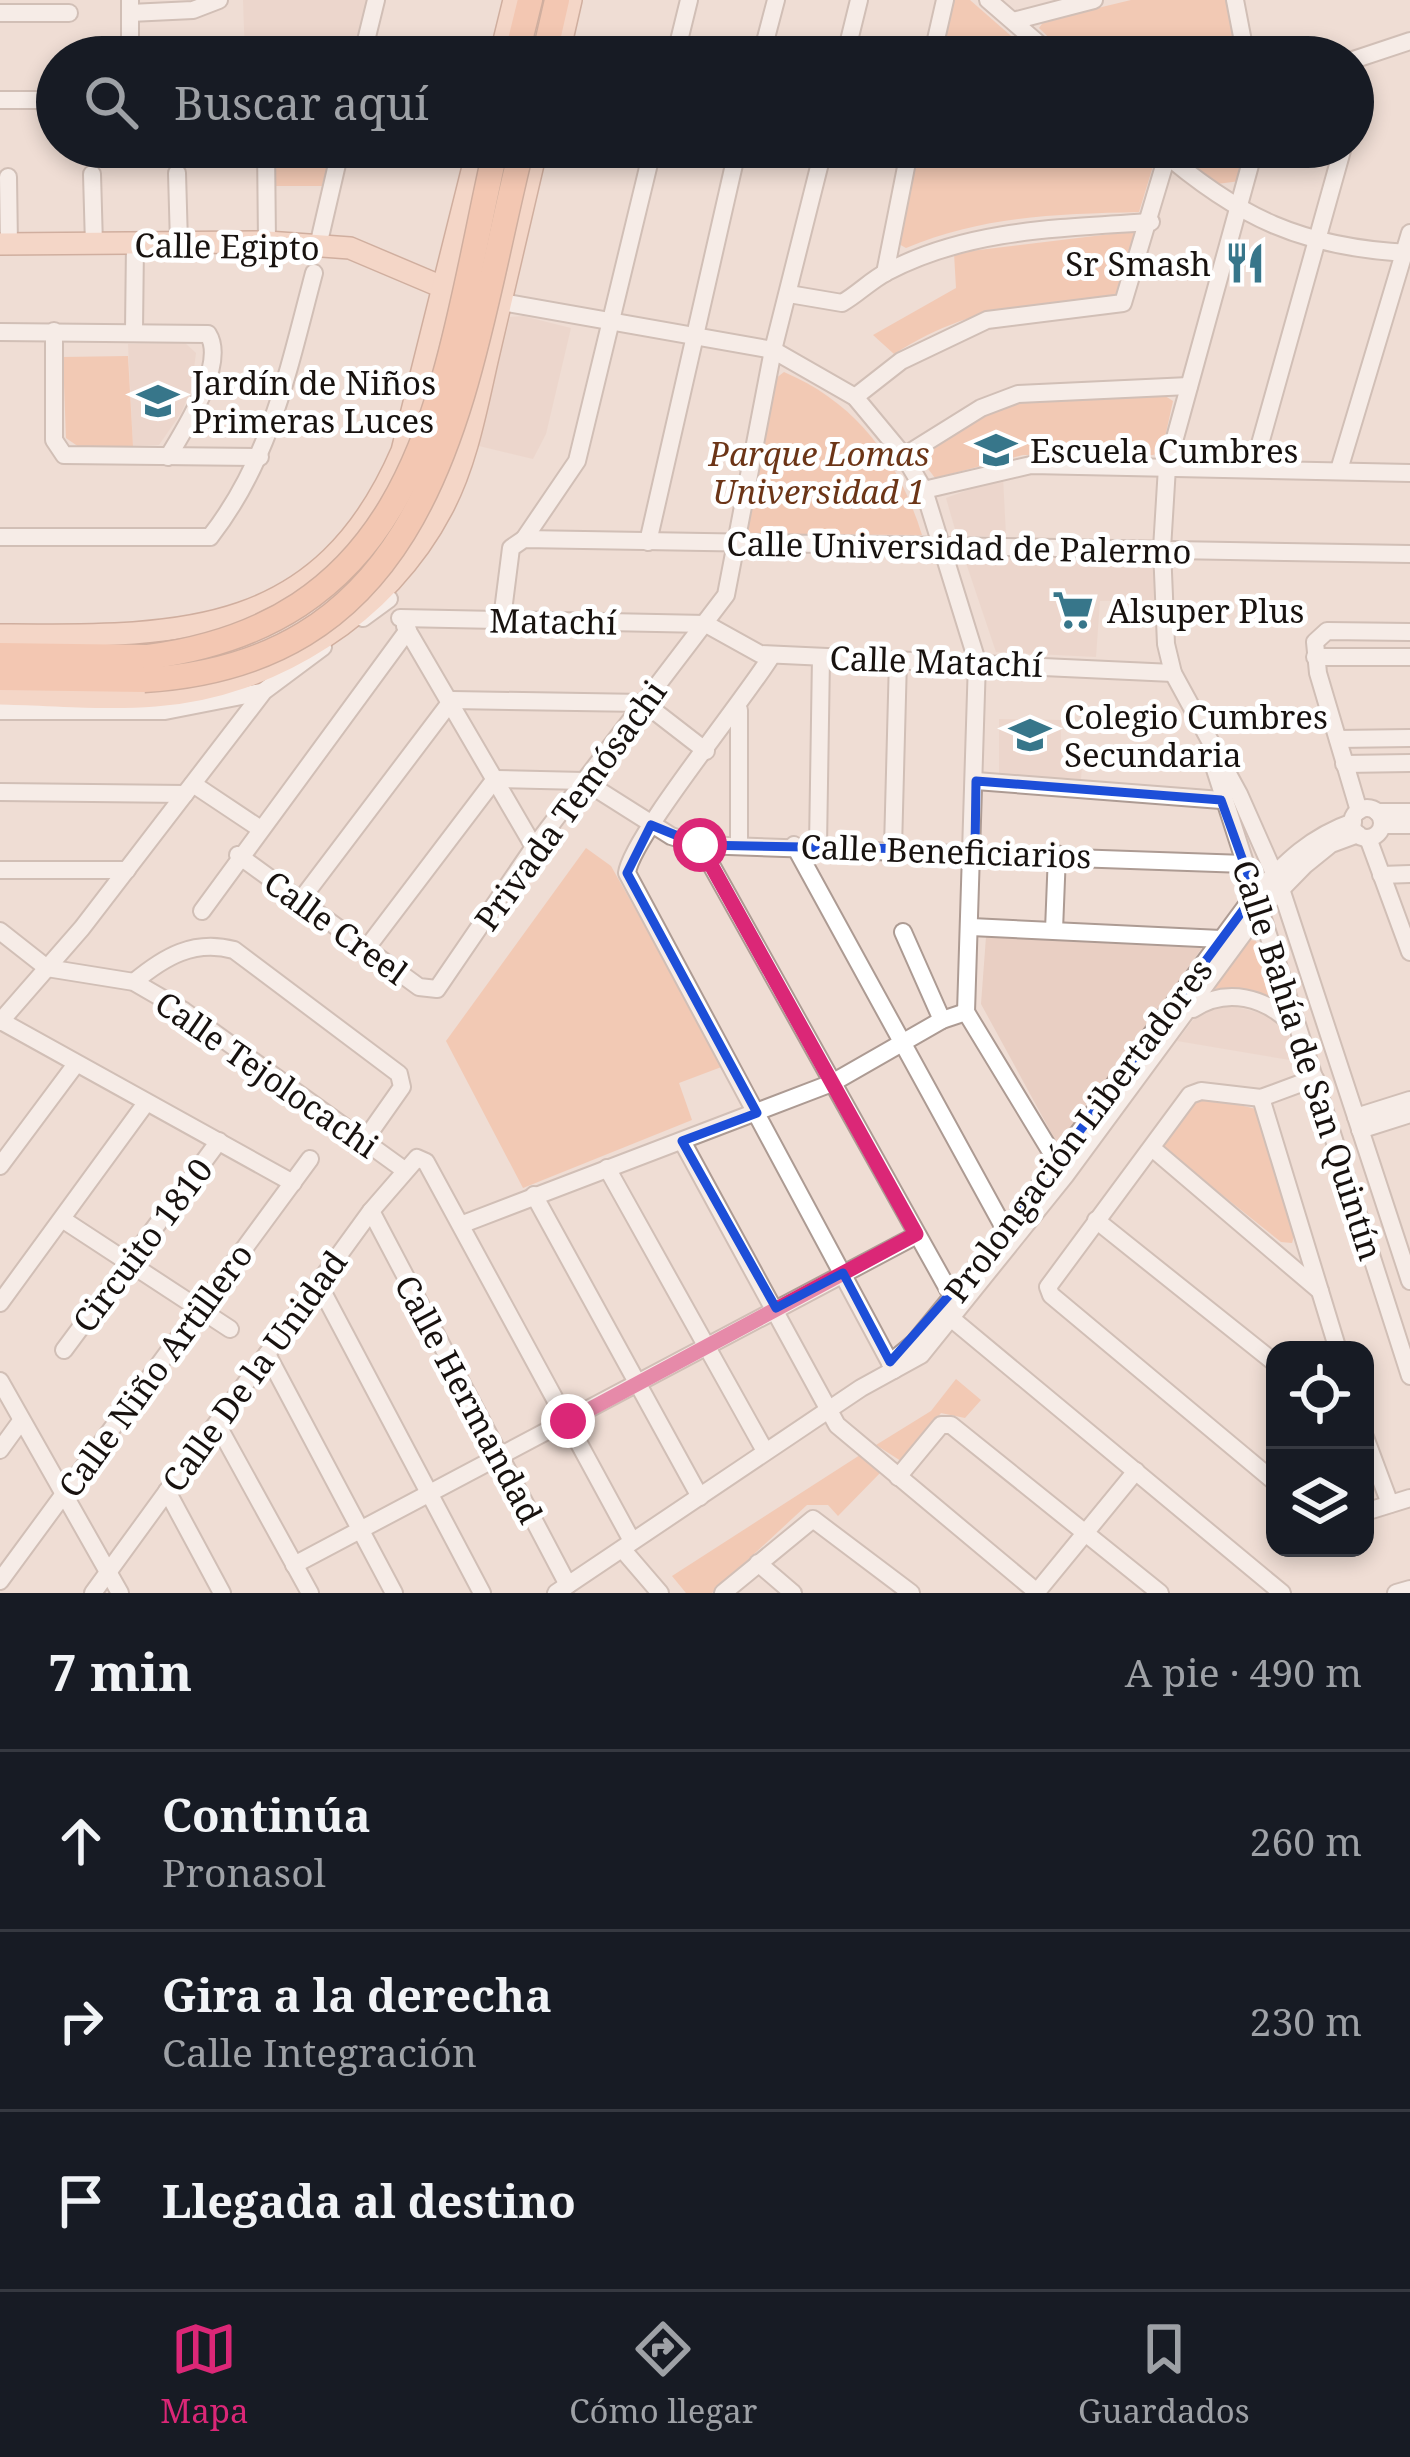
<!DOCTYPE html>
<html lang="es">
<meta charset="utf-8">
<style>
body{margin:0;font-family:"Noto Serif",serif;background:#20242c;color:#f1f3f6}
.controls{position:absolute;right:36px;bottom:36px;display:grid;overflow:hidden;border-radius:24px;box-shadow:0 6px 18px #0003}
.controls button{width:108px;height:108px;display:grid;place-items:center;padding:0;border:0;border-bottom:3px solid #363941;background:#171b24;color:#f1f3f6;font:60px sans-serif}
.stop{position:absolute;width:36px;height:36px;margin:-27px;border:9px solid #db2777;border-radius:50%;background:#fff}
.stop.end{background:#db2777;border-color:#fff;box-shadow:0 3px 12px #0008}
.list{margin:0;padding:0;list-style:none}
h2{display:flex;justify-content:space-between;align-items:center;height:156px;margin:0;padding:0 48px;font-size:51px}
h2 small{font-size:39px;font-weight:400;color:#9ea1a6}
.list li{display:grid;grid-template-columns:78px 1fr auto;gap:36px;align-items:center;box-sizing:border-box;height:180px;padding:0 48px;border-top:3px solid #363941}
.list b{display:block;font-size:45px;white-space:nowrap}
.list p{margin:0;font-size:39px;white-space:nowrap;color:#9ea1a6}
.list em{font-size:39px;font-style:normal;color:#9ea1a6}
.icon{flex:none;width:66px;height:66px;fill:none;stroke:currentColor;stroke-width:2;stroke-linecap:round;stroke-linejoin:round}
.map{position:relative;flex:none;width:1410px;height:1593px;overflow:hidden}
.search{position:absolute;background:#171b24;box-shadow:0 6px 18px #0003;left:36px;right:36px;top:36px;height:132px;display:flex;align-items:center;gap:30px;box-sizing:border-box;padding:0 42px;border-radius:66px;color:#9ea1a6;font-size:45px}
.sheet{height:696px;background:#171b24}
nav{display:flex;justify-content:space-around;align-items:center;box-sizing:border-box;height:168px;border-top:3px solid #363941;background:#171b24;font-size:33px;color:#9ea1a6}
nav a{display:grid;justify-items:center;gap:6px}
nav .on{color:#db2777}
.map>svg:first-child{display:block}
</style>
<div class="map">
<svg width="1410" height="1593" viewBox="0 0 1410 1593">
<rect width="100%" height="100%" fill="#efddd4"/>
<!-- built -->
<g fill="#e9cfc3">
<polygon points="243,0 367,0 354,57 245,57"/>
<polygon points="523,316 571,328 546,434 533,459 479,446 510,317"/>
<polygon points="185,343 196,353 191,390 181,413 159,445 133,446 128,344"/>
<polygon points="1003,477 1006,536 957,536 946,498"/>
<polygon points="974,553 1149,557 1155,564 1154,600 1100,601 1096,657 996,652 964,557"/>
<polygon points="999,719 1061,720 1061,749 1083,750 1081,779 999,776"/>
<polygon points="986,937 1202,948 1059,1147 981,1004"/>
<polygon points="1217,1002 1272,1016 1288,1032 1296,1061 1177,1041 1197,1015"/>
</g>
<!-- green -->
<g fill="#f5b18f">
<polygon points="953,0 970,0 1035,57 938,57"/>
<polygon points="1131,0 1227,0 1239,57 1069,57 1039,28 1044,21"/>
<polygon points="272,147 332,147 322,186 273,186"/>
<path d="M917,147H1136L1154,163L1139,212C1056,214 982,216 906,248L897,243Z"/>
<polygon points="1171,147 1244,147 1240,181 1217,184"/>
<path d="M1144,230L1115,302C1024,307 974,303 894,354L873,335L956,288L954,253Z"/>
<polygon points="128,356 133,446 79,447 66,438 63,357"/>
<path d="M784,372C857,403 899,461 922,535L744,534L775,379Z"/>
<path d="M1162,394L1173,401L1162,451L1153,455H1023L935,478L926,466C934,433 987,411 1018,402Z"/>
<polygon points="586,848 611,866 724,1066 679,1083 692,1120 523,1188 446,1041"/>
<polygon points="1250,940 1256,941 1276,1004 1205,995"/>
<polygon points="1206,1097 1256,1109 1295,1233 1292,1243 1281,1242 1167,1151 1164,1146 1197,1099"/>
<polygon points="956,1379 981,1400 965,1418 941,1413 901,1461 876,1445 931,1411"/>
<polygon points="860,1455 881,1472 838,1516 828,1505 807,1505 712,1593 686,1593 672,1576"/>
</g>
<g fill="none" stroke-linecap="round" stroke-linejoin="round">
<!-- minor casing -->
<g stroke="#ad9b93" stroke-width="20">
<g id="minor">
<polyline points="988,0 1054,57"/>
<polyline points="1235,0 1246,57"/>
<polyline points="0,13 69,13"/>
<polyline points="130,13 193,10 219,0"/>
<polyline points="1013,21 1094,0"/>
<polyline points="130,57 130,0"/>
<polyline points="362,57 376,0"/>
<polyline points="675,57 689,0"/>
<polyline points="761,57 776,0"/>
<polyline points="845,57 859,0"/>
<polyline points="932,57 945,0"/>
<polyline points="1353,60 1410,41"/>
<polyline points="0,100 57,100"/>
<polyline points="266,147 267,242"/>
<path d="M1157,147C1238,218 1303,248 1410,253"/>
<polyline points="1255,147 1167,467 1162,549 1166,644 1173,673 1239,794 1281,889 1410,1281"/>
<polyline points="177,173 179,243"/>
<polyline points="92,174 94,245"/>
<polyline points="8,177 9,245"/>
<polyline points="318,246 341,147"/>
<polyline points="885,273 910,147"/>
<path d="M789,294L842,303C858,294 871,280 887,272C968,229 1062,228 1151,222"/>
<polyline points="502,302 773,350 855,397 904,456 924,490 977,661 966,1012"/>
<polyline points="54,331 54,440 64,455 260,457"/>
<polyline points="134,331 135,244"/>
<path d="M0,332L208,334C227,364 184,430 168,457"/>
<polyline points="855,397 901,361 987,320 1123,303 1167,156"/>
<polyline points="904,456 981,408 1018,394 1189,386"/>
<polyline points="1253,469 1343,147"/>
<polyline points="1339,470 1410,233"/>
<polyline points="924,490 1031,465 1410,473"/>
<path d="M0,537H210C271,459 289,367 314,273"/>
<polyline points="524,539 577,461 653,147"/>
<polyline points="648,542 738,147"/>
<polyline points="363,618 389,599"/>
<polyline points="400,618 706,624"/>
<polyline points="502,619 511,548 524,539 1410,554"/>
<polyline points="706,624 760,654 1173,673"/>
<polyline points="405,626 534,847"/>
<path d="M772,655C746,698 631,838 627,873L894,1370"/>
<polyline points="1315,657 1410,657"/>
<polyline points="739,710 739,844"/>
<polyline points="0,711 165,711 261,692"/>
<polyline points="1338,739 1410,738"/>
<polyline points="1211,757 1410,1376"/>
<polyline points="1344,764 1410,763"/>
<polyline points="976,781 1221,800"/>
<polyline points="193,784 259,828"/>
<polyline points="0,792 185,794"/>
<circle cx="1367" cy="823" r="15"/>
<polyline points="1359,811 1318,673 1315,642 1327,631 1410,632"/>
<polyline points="1377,812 1410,812"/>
<polyline points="1382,825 1410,825"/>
<polyline points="1368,838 1410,952"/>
<polyline points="700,845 953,1298"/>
<polyline points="794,845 1009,1237"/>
<polyline points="818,846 821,657"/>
<polyline points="893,848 898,659"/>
<polyline points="238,855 419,987 437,989 534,847 726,595 773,350 824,147"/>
<polyline points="0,870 127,870"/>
<polyline points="1381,875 1410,874"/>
<polyline points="300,901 452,700 644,703 706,751"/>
<polyline points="202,911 408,630"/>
<polyline points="971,927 1221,939"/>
<polyline points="1054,930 1057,854"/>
<polyline points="0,931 47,968 134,982 184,1011 403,1169"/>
<polyline points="903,932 942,1020"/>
<polyline points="366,949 495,779 584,781 671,836 700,845 1245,864"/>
<path d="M134,982C164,957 194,939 234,950L399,1074L402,1087L364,1141"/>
<path d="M1193,1009C1227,987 1265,997 1293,1025"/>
<polyline points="966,1012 1062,1170"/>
<polyline points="1,1021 293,1183"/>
<polyline points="0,1022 82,928 264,691 323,647"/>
<polyline points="1261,1098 1338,1350"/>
<polyline points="1356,1117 1410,1100"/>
<polyline points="1360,1130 1410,1114"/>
<polyline points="682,1141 837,1425 1038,1593"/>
<polyline points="1152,1148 1320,1291"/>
<polyline points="0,1166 76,1064"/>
<polyline points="607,1168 765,1451"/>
<polyline points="534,1195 700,1497"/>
<polyline points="371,1211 568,1585"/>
<polyline points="62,1219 230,1329"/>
<polyline points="1096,1220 1275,1363"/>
<polyline points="463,1224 832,1083 942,1020 966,1012"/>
<polyline points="318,1283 482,1593"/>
<polyline points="0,1303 146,1103"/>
<polyline points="946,1314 1282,1593"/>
<polyline points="64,1350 219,1141"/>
<polyline points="267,1354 394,1593"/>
<path d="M890,1363L914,1343L1005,1232L1255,894C1286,862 1310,837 1353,822"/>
<polyline points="0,1381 120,1593"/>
<polyline points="217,1424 310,1593"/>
<polyline points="1365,1437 1390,1504"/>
<polyline points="0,1450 21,1421"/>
<polyline points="898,1477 941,1425 951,1425 1160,1593"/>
<polyline points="1275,1482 1051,1295 1048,1287 1190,1095 1201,1091 1261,1098 1315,1078"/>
<polyline points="167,1491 222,1593"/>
<polyline points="1365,1512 1410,1498"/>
<polyline points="623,1550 660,1593"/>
<polyline points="758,1563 793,1593"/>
<polyline points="294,1565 917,1235"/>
<polyline points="0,1581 310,1159"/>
<polyline points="93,1593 371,1211 417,1158 426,1162 632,1541"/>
<polyline points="556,1593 861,1388 921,1355 1065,1176 1260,911 1305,865 1331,844 1358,834"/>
<polyline points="723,1593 813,1519 911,1593"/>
<polyline points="1036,1593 1136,1471"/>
<polyline points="1396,1593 1410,1589"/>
</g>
</g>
<!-- major casing -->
<g stroke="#aa775f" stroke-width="24">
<g id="major">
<polyline points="500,57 514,0"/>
<polyline points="558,57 571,0"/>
<polyline points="0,244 267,242 350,248 454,292"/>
<path d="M0,635C177,636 320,641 402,451L478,147"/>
<path d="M0,694C51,695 104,700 155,696C272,688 388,613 442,509C466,464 476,410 487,361C504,290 520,218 537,147"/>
</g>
</g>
<!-- highway casing -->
<g stroke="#aa775f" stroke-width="27">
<g id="highway">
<polyline points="516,57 530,0"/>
<polyline points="544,57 557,0"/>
<polyline points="0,655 148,657"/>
<polyline points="0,678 144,680"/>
</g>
</g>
<!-- minor -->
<use href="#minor" stroke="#fff" stroke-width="16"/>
<!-- major -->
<use href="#major" stroke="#fbceb9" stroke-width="21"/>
<!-- highway -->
<use href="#highway" stroke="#f8ae8a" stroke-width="24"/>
<!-- highway-bridge casing -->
<g stroke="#aa775f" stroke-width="27" stroke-linecap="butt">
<g id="highway-bridge">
<path d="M148,657C431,620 444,375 496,147"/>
<path d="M144,680C447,662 464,378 522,147"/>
</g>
</g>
<!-- highway-bridge -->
<use href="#highway-bridge" stroke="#f8ae8a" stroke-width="24"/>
</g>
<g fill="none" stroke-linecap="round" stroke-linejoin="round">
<!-- route -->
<polyline stroke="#db2777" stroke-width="15" points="568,1421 916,1234 700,845"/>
</g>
<!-- marked area -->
<path d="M0 0H1410V1593H0ZM976,781L1221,800L1255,894L1005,1232L890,1362L843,1273L776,1308L682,1141L757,1113L627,873L651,825L700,845L975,850Z" fill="#efddd4" fill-opacity=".55" fill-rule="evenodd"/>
<path fill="none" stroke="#1d4ed8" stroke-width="9" stroke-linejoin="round" d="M976,781L1221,800L1255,894L1005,1232L890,1362L843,1273L776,1308L682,1141L757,1113L627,873L651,825L700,845L975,850Z"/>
<!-- icons -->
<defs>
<g id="restaurant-bare" transform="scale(3.24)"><path d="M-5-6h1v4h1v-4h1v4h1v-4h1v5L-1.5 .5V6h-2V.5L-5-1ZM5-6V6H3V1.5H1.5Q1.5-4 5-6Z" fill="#37768a" stroke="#fff" stroke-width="2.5" paint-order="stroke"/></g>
<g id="school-bare" transform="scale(3.24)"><path d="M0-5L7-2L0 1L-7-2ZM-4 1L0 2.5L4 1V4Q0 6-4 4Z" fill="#37768a" stroke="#fff" stroke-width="2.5" paint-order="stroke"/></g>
<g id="supermarket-bare" transform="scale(3.24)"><path d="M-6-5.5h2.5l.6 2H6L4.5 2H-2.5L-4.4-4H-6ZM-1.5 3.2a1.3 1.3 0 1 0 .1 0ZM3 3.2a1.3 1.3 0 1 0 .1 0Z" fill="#37768a" stroke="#fff" stroke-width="2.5" paint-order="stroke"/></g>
</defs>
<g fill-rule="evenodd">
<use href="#restaurant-bare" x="1245" y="263"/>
<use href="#school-bare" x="158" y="401"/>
<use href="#school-bare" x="996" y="450"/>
<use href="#supermarket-bare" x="1073" y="610"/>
<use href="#school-bare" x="1030" y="735"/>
</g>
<g text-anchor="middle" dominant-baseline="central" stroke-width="10" stroke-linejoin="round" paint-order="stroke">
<!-- street labels -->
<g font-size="33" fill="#18120f" stroke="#fff">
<text transform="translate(227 246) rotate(1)">Calle Egipto</text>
<text transform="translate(959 547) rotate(1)">Calle Universidad de Palermo</text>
<text transform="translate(553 621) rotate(1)">Matachí</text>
<text transform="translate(936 661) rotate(2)">Calle Matachí</text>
<text transform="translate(570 805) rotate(-54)">Privada Temósachi</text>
<text transform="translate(946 851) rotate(2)">Calle Beneficiarios</text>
<text transform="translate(336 927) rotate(36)">Calle Creel</text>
<text transform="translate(1308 1060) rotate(72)">Calle Bahía de San Quintín</text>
<text transform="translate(267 1074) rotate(35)">Calle Tejolocachi</text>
<text transform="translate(1078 1130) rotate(-53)">Prolongación Libertadores</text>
<text transform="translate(142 1245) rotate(-53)">Circuito 1810</text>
<text transform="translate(155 1370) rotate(-54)">Calle Niño Artillero</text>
<text transform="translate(254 1371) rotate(-54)">Calle De la Unidad</text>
<text transform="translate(469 1399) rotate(62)">Calle Hermandad</text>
</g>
<!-- poi labels -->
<g font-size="33" fill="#18120f" stroke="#fff" text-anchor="start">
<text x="1211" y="263" text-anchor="end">Sr Smash</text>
<text x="192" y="382">Jardín de Niños<tspan x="192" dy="38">Primeras Luces</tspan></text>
<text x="1030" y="450">Escuela Cumbres</text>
<text x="1107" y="610">Alsuper Plus</text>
<text x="1064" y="716">Colegio Cumbres<tspan x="1064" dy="38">Secundaria</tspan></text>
</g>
<!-- park labels -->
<g font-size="33" font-style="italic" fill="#6c3517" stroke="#fff">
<text x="819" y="453">Parque Lomas<tspan x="819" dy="38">Universidad 1</tspan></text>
</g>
</g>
</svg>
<div class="controls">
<button><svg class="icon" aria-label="locate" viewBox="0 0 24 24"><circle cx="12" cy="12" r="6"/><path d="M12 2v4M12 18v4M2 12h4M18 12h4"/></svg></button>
<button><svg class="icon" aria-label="layers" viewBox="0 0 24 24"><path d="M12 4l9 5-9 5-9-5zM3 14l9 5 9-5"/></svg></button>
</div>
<div class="stop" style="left:700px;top:845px"></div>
<div class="stop end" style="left:568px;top:1421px"></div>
<div class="search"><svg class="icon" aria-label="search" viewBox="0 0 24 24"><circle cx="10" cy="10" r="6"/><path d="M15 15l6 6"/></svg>Buscar aquí</div>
</div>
<section class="sheet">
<h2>7 min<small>A pie · 490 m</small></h2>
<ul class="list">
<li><svg class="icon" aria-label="ahead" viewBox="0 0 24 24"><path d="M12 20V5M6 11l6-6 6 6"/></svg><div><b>Continúa</b><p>Pronasol</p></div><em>260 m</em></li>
<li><svg class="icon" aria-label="right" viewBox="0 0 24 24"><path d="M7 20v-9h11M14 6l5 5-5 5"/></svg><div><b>Gira a la derecha</b><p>Calle Integración</p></div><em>230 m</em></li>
<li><svg class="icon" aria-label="arrive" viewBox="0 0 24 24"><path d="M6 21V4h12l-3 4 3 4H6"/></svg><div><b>Llegada al destino</b></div></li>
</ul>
</section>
<nav>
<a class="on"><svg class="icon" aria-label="map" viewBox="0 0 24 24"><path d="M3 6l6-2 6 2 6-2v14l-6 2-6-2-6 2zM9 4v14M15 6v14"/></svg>Mapa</a>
<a><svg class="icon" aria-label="directions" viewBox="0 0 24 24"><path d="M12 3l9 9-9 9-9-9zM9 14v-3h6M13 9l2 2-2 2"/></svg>Cómo llegar</a>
<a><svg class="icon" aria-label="saved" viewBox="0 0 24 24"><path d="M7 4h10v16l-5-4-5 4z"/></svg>Guardados</a>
</nav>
